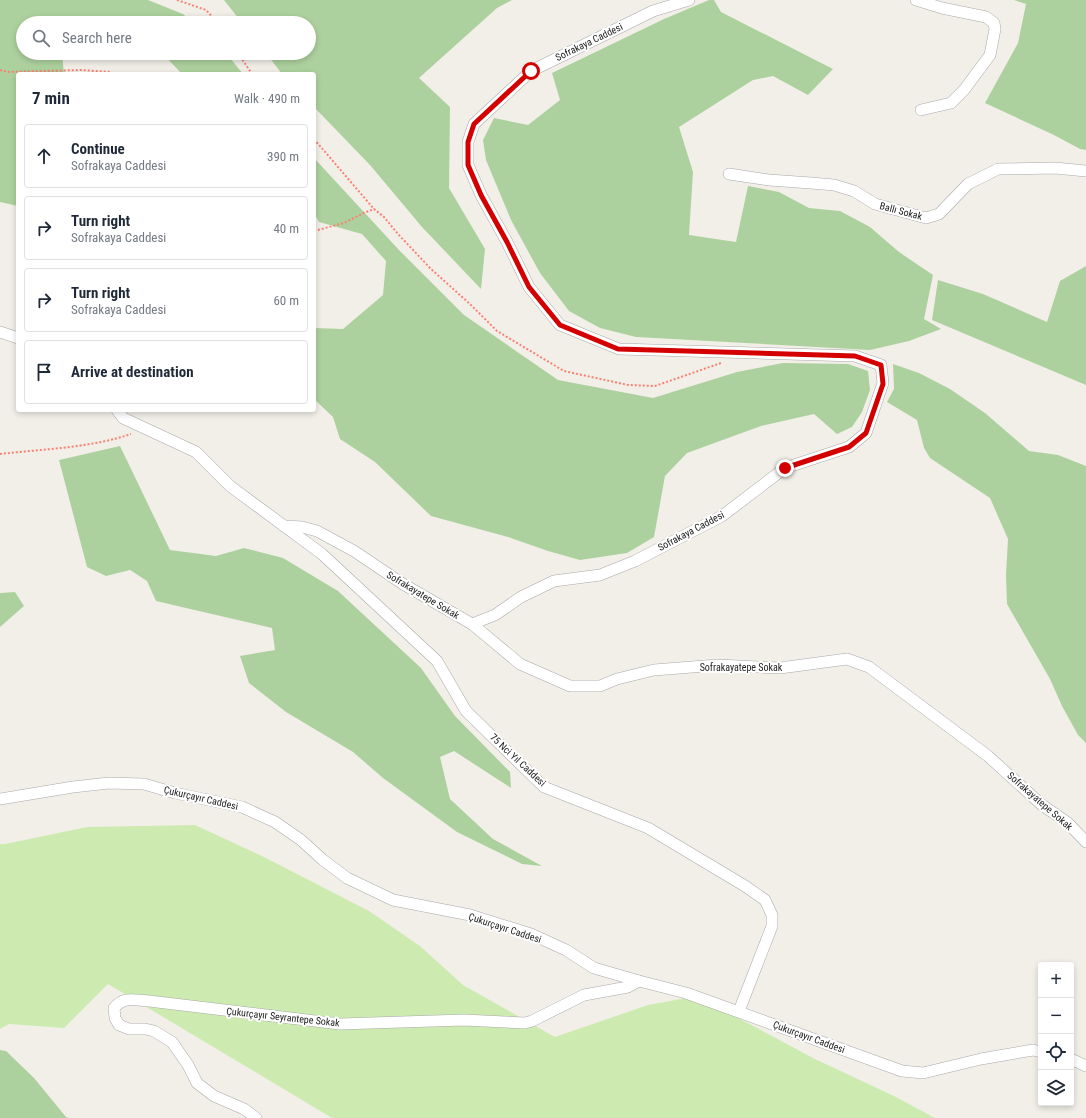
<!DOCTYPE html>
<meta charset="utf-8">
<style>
body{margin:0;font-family:"Roboto Condensed",sans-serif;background:#f2f2f3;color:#1f2937}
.controls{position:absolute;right:12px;bottom:12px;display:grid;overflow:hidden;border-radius:4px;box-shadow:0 2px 6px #0003}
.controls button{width:36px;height:36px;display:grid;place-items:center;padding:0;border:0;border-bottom:1px solid #e0e1e3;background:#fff;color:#1f2937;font:20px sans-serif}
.stop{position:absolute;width:12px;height:12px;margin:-9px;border:3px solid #d40000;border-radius:50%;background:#fff}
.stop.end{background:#d40000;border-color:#fff;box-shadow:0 1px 4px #0008}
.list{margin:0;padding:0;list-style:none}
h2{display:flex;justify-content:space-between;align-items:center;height:52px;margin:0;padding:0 16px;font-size:17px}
h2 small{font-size:13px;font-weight:400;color:#747a83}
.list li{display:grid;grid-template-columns:26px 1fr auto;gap:12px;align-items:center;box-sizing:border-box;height:64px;margin:0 8px 8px;padding:0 8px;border:1px solid #e0e1e3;border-radius:4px}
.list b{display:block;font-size:15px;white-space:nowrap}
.list p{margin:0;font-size:13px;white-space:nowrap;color:#747a83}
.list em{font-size:13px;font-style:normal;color:#747a83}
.icon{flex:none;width:22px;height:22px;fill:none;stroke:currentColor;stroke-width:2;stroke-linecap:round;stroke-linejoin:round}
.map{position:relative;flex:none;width:1086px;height:1118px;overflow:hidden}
.search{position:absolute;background:#fff;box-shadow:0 2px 6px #0003;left:16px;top:16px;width:300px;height:44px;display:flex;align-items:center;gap:10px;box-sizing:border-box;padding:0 14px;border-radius:22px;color:#747a83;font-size:15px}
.panel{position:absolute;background:#fff;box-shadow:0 2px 6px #0003;left:16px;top:72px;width:300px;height:340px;border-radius:4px}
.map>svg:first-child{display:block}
</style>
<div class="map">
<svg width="1086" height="1118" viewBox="0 0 1086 1118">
<rect width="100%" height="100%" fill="#f2efe9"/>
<!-- grass -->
<polygon fill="#cdebb0" points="195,825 264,857 369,911 420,946 463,985 555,1037 648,1005 697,996 815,1059 894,1096 935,1118 332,1118 108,984 64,1028 9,1024 0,1029 0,844 5,844 87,827"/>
<!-- forest -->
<g fill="#add19e">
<polygon points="0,0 148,0 183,14 193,23 95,23 83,20 56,19 57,23 23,23 23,53 62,53 64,74 18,74 18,206 0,202"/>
<polygon points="224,0 512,0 497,8 419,78 450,107 449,188 485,249 481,289 422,227 370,165 314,107 314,74 282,74 266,53 309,53 309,23 242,23"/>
<polygon points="709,0 714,0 721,12 833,69 808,95 773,76 753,80 679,127 693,172 689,235 736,242 748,186 779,192 809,208 840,211 870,227 899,252 933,275 924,319 941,329 909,341 870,350 636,337 600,328 569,311 540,273 511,220 486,160 483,140 494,118 528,125 560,100 552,73 664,19"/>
<polygon points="1014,0 1086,0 1086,150 1080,149 1054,135 985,103 1018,43 1026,4"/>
<polygon points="160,53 226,53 243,74 182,74 164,55"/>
<polygon points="314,158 399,250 464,315 558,380 653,398 737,372 783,363 848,364 868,371 870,390 862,412 852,427 837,434 814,414 761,426 687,453 665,476 654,537 627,553 580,560 548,551 508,537 431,516 375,462 340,439 333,417 314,399 314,328 343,329 383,295 386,261 362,234 319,222 314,213"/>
<polygon points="1086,266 1086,385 932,320 938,280 983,294 1047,322 1060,281"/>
<polygon points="893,364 919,373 950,389 985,413 1029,451 1058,455 1086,466 1086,743 1078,735 1062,706 1050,679 1007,604 1006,575 1008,539 990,498 930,458 924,448 917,420 887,402 894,389"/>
<polygon points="120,446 170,550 216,556 244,548 283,558 338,591 421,668 455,716 510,772 511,788 454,751 440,757 450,799 493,839 542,866 522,864 457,832 383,778 353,752 286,712 249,683 240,656 275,650 272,628 156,601 147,581 130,570 106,576 87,567 59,460"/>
<polygon points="15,592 24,606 0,627 0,593"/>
<polygon points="0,1050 6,1051 34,1078 66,1117 69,1118 0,1118"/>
</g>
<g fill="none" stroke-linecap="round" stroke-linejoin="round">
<!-- minor casing -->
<g stroke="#a9a9a9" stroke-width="12">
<g id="minor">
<polyline points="916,0 942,8 986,17 994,23 995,29 990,55 964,90 951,103 921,110"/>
<polyline points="729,174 769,180 811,183 834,185 854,191 875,204 926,218 939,214 968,184 998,169 1055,168 1086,171"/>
<polyline points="0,332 18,338"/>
<polyline points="117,410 123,418 196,452 230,486 322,554 437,661 466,711 544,787 648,828 745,886 765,900 772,915 772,926 739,1011"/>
<polyline points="284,526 302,527 317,531 354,551 403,584 472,624 520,664 570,686 600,686 617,679 654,670 717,665 780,668 847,659 869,667 988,756 1042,805 1068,823 1086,842"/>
<polyline points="472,624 495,615 521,597 554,581 600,575 635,561 722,516 785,468 849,447 866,433 883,383 881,365 855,356 619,349 560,325 529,287 507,242 481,195 468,165 468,142 474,124 531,71 653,11 689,0"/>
<polyline points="0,799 73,787 109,783 144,784 175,793 242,807 275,822 301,840 323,860 347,878 393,900 470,915 531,934 566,950 594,968 639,981 686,993 902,1071 923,1073 981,1059 1033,1050 1041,1052"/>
<polyline points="1071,1059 1086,1066"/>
<path d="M256,1118L244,1109L214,1096L197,1083L188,1065L172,1042L154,1031L145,1029H129L119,1025L115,1018L114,1008C124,996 134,1000 149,1001L340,1024L464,1020L525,1023L532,1021L584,995L628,987L639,981"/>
</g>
</g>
<!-- path -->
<g stroke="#fa8072" stroke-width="2" stroke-dasharray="2 2" stroke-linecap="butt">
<polyline points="177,0 206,10 218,23"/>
<polyline points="238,53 252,74"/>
<polyline points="0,70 9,72 81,70 110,72 113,74"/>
<polyline points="314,139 374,209"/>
<polyline points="314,231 344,223 364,213 374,209 384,217 398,234 431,269 470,304 497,331 564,371 628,385 655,386 721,363"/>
<path d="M0,454C43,449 90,448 131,434"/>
</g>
<!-- minor -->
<use href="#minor" stroke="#fff" stroke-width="11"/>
</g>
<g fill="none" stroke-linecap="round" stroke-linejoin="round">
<!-- route -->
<polyline stroke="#d40000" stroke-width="5" points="531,71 474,124 468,142 468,165 481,195 507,242 529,287 560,325 618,349 855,356 881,365 883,384 866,433 849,447 785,468"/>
</g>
<g text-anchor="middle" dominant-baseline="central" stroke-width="4" stroke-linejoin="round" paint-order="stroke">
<!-- street labels -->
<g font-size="10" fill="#222" stroke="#fff">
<text transform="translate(589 42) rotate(-26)">Sofrakaya Caddesi</text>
<text transform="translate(901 211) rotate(15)">Ballı Sokak</text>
<text transform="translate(691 531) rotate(-28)">Sofrakaya Caddesi</text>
<text transform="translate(423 595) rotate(31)">Sofrakayatepe Sokak</text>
<text x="741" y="667">Sofrakayatepe Sokak</text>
<text transform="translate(518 760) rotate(43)">75 Nci Yıl Caddesi</text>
<text transform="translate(201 798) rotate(13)">Çukurçayır Caddesi</text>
<text transform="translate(1040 801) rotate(41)">Sofrakayatepe Sokak</text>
<text transform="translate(505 928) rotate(18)">Çukurçayır Caddesi</text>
<text transform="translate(283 1017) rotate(6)">Çukurçayır Seyrantepe Sokak</text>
<text transform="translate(809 1037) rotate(20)">Çukurçayır Caddesi</text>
</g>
</g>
</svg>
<div class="controls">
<button>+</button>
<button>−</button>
<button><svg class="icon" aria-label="locate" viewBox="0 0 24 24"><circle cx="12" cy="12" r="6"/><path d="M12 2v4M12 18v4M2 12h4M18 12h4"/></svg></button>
<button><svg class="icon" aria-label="layers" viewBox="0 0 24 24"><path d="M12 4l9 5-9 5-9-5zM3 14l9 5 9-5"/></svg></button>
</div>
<div class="stop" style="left:531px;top:71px"></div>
<div class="stop end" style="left:785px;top:468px"></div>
<div class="search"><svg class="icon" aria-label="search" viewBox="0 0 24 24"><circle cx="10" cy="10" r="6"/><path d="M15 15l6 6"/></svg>Search here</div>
<section class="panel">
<h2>7 min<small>Walk · 490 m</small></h2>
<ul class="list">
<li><svg class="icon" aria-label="ahead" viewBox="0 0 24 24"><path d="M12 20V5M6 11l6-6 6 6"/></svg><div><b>Continue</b><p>Sofrakaya Caddesi</p></div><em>390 m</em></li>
<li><svg class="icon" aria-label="right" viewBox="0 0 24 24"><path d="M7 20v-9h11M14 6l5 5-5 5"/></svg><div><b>Turn right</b><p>Sofrakaya Caddesi</p></div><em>40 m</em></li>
<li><svg class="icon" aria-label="right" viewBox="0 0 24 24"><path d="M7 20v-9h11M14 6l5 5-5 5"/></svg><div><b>Turn right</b><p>Sofrakaya Caddesi</p></div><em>60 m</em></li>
<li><svg class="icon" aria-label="arrive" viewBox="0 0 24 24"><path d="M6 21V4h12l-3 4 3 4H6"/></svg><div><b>Arrive at destination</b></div></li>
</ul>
</section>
</div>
